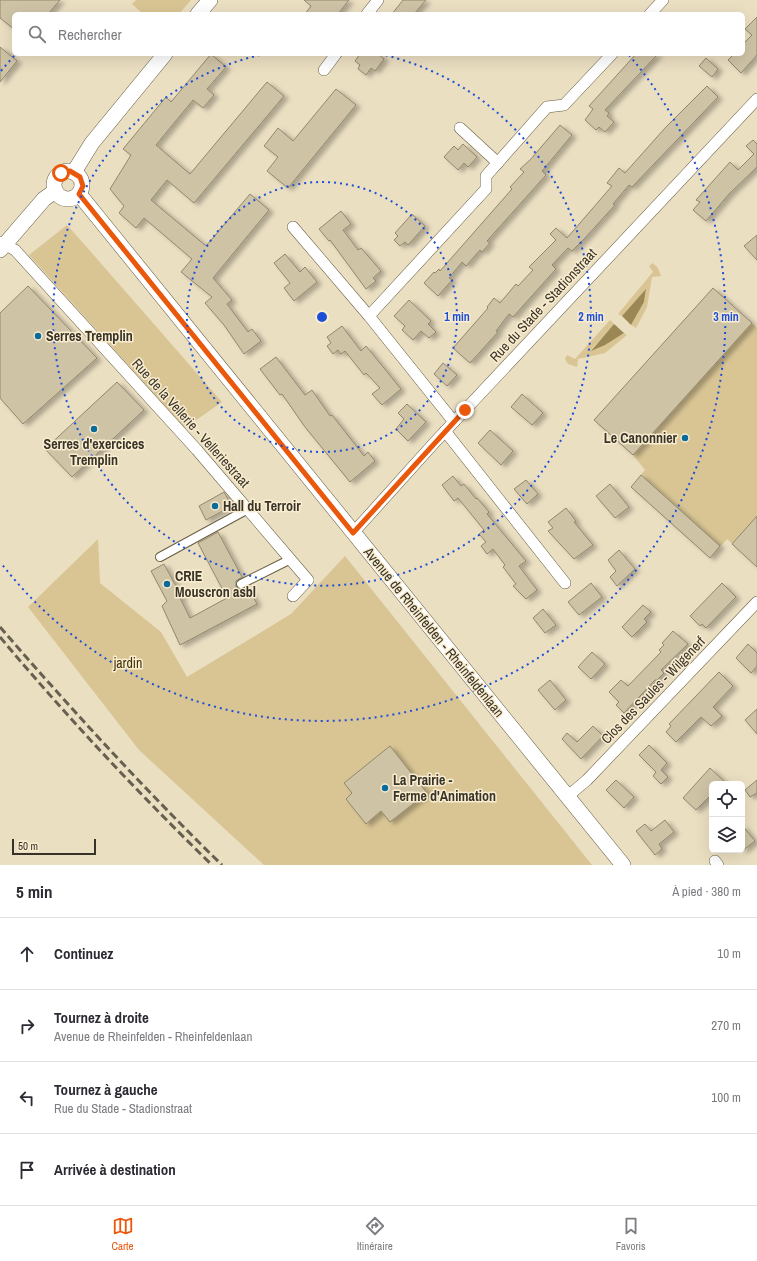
<!DOCTYPE html>
<html lang="fr">
<meta charset="utf-8">
<style>
body{margin:0;font-family:"Archivo Narrow",sans-serif;background:#f7f7f7;color:#2b2b33}
.controls{position:absolute;right:12px;bottom:12px;display:grid;overflow:hidden;border-radius:6px;box-shadow:0 4px 16px #0002}
.controls button{width:36px;height:36px;display:grid;place-items:center;padding:0;border:0;border-bottom:1px solid #e1e1e2;background:#fff;color:#2b2b33;font:20px sans-serif}
.scale{position:absolute;left:12px;bottom:10px;width:84px;box-sizing:border-box;padding-left:4px;border:2px solid #383328;border-top:0;font-size:11px;line-height:14px;white-space:nowrap;color:#383328;-webkit-text-stroke:3px #f9eccf;paint-order:stroke}
.stop{position:absolute;width:12px;height:12px;margin:-9px;border:3px solid #ea580c;border-radius:50%;background:#fff}
.stop.end{background:#ea580c;border-color:#fff;box-shadow:0 1px 4px #0008}
.list{margin:0;padding:0;list-style:none}
h2{display:flex;justify-content:space-between;align-items:center;height:52px;margin:0;padding:0 16px;font-size:17px}
h2 small{font-size:13px;font-weight:400;color:#7c7c81}
.list li{display:grid;grid-template-columns:26px 1fr auto;gap:12px;align-items:center;box-sizing:border-box;height:72px;padding:0 16px;border-top:1px solid #e1e1e2}
.list b{display:block;font-size:15px;white-space:nowrap}
.list p{margin:0;font-size:13px;white-space:nowrap;color:#7c7c81}
.list em{font-size:13px;font-style:normal;color:#7c7c81}
.icon{flex:none;width:22px;height:22px;fill:none;stroke:currentColor;stroke-width:2;stroke-linecap:round;stroke-linejoin:round}
.map{position:relative;flex:none;width:757px;height:865px;overflow:hidden}
.search{position:absolute;background:#fff;box-shadow:0 4px 16px #0002;left:12px;right:12px;top:12px;height:44px;display:flex;align-items:center;gap:10px;box-sizing:border-box;padding:0 14px;border-radius:6px;color:#7c7c81;font-size:15px}
.sheet{height:340px;background:#fff}
nav{display:flex;justify-content:space-around;align-items:center;box-sizing:border-box;height:56px;border-top:1px solid #e1e1e2;background:#fff;font-size:11px;color:#7c7c81}
nav a{display:grid;justify-items:center;gap:2px}
nav .on{color:#ea580c}
.map>svg:first-child{display:block}
</style>
<div class="map">
<svg width="757" height="865" viewBox="0 0 757 865">
<defs>
<filter id="shadow"><feDropShadow dx="4.5" dy="2.5" stdDeviation="2" flood-color="#0004"/></filter>
</defs>
<rect width="100%" height="100%" fill="#ebdfc2"/>
<!-- green -->
<g fill="#d9c594">
<polygon points="136,0 191,0 179,14 143,14 132,4"/>
<polygon points="67,225 84,244 222,402 185,428 29,255"/>
<polygon points="653,263 658,268 661,276 652,277 647,307 636,328 631,325 644,302 646,290 622,316 618,314 653,272 649,266"/>
<polygon points="713,288 757,328 757,567 727,539 710,558 631,487 645,470 633,455 594,420"/>
<polygon points="610,320 614,324 591,350 624,333 627,335 605,353 578,359 577,367 568,364 565,359 567,355 575,359"/>
<polygon points="98,539 100,583 161,632 187,677 291,614 345,556 592,865 264,865 139,750 28,607"/>
</g>
<!-- water -->
<g fill="#9b8756">
<polygon points="646,289 644,302 631,325 622,316"/>
<polygon points="614,324 624,333 605,345 591,351"/>
</g>
<!-- building -->
<g fill="#cfc3a6" stroke="#92876c" filter="url(#shadow)">
<polygon points="0,0 60,0 48,14 14,14 14,29 0,18"/>
<polygon points="304,0 349,0 338,14 305,14 311,6"/>
<polygon points="403,0 426,0 414,14 392,14"/>
<polygon points="757,17 757,55 741,73 728,60 734,54 743,54 743,44 752,35 745,29"/>
<polygon points="0,47 17,61 0,82"/>
<polygon points="211,54 226,67 207,89 214,95 203,108 193,100 156,145 190,174 267,82 284,96 194,203 167,180 151,200 206,246 250,194 269,210 213,278 232,300 227,304 248,332 252,329 261,341 244,354 224,325 205,303 212,297 181,272 192,259 144,218 136,228 119,213 124,206 110,189 131,155 123,149 166,97 171,102"/>
<polygon points="360,54 378,54 384,59 375,71 371,68 366,75 358,69 360,65 355,61"/>
<polygon points="636,54 658,54 605,110 609,113 607,116 614,122 605,132 599,127 596,130 585,120 593,109 589,106"/>
<polygon points="706,58 718,69 712,77 699,66"/>
<polygon points="707,86 718,97 632,187 629,185 613,204 615,205 585,238 572,251 568,248 552,265 556,269 513,317 509,314 496,331 498,332 470,363 453,348 488,308 487,307 494,298 500,303 516,284 518,286 533,270 529,267 556,240 550,234 556,228 567,238 612,186 607,183 619,168 625,173 665,128"/>
<polygon points="336,89 356,105 288,188 267,171 278,157 264,146 278,128 293,141"/>
<polygon points="560,125 572,135 542,171 546,175 487,241 490,243 482,252 480,250 466,266 462,262 449,278 452,280 438,296 424,283 434,272 435,273 439,269 440,271 512,189 510,187 524,172 520,169 530,160"/>
<polygon points="753,140 757,144 757,167 729,194 706,221 693,210 700,202 696,200 730,162 738,170 754,154 746,146"/>
<polygon points="463,144 477,157 468,167 464,163 458,170 444,157 454,146 458,150"/>
<polygon points="341,211 351,224 343,230 358,250 361,248 381,271 373,278 376,281 366,289 330,240 329,241 319,229"/>
<polygon points="412,214 425,226 408,245 405,242 400,246 394,240 398,236 395,233"/>
<polygon points="757,235 757,260 744,246"/>
<polygon points="285,254 300,272 305,267 317,282 294,301 284,288 290,283 274,263"/>
<polygon points="28,286 97,358 23,424 0,398 0,313"/>
<polygon points="713,288 752,323 633,455 594,420"/>
<polygon points="409,300 431,321 428,324 436,332 429,338 421,331 413,340 402,330 405,326 394,316"/>
<polygon points="342,326 361,351 366,346 401,389 382,405 372,394 380,388 366,373 364,375 345,351 341,354 338,350 333,354 327,346 331,343 327,337"/>
<polygon points="276,357 305,395 312,390 330,416 332,415 364,456 368,452 375,461 350,482 305,427 282,394 280,395 260,369"/>
<polygon points="443,363 457,375 447,386 434,374"/>
<polygon points="117,382 144,410 72,477 45,449"/>
<polygon points="522,394 543,413 532,425 511,407"/>
<polygon points="407,404 426,422 408,441 396,429 404,419 398,413"/>
<polygon points="490,430 513,451 501,465 478,443"/>
<polygon points="641,475 720,546 710,558 631,487"/>
<polygon points="453,476 461,486 464,484 476,499 477,498 489,512 487,514 526,561 519,566 537,590 526,599 513,586 516,584 503,567 505,565 493,549 487,554 481,546 486,542 479,534 484,530 458,498 454,501 442,485"/>
<polygon points="526,480 538,494 527,504 514,489"/>
<polygon points="610,484 629,507 615,518 596,496"/>
<polygon points="224,492 232,506 206,520 199,506"/>
<polygon points="566,508 576,521 574,522 593,545 574,559 548,531 553,528 548,522"/>
<polygon points="757,516 757,567 732,544"/>
<polygon points="218,532 242,577 236,581 236,587 241,589 248,587 257,604 180,645 162,606 167,601 151,571 164,564 182,597 180,598 190,618 227,598 198,543"/>
<polygon points="619,550 635,569 617,586 610,577 616,571 608,560"/>
<polygon points="591,583 602,597 579,615 568,602"/>
<polygon points="722,583 736,597 706,628 702,624 700,626 690,616"/>
<polygon points="643,605 651,612 644,619 647,622 632,637 622,627"/>
<polygon points="543,609 556,625 545,633 533,618"/>
<polygon points="673,631 688,644 661,670 664,673 657,680 655,680 624,713 616,705 619,702 609,692 621,680 628,686 661,652 659,650 664,645 662,643"/>
<polygon points="748,644 757,653 757,666 751,673 736,658"/>
<polygon points="592,652 605,664 591,679 578,667"/>
<polygon points="719,672 733,686 713,707 722,716 711,726 701,717 676,742 666,732 671,726 669,724"/>
<polygon points="550,680 566,700 555,710 538,690"/>
<polygon points="757,709 757,734 745,720"/>
<polygon points="593,726 603,736 581,759 562,739 567,733 577,742"/>
<polygon points="649,745 667,763 661,770 668,777 661,784 653,776 656,772 639,755"/>
<polygon points="390,746 427,793 390,822 381,811 366,824 346,799 352,793 344,783"/>
<polygon points="710,768 727,784 712,784 712,794 696,810 683,798"/>
<polygon points="616,780 634,797 624,808 606,790"/>
<polygon points="757,780 757,793 750,797 745,790"/>
<polygon points="665,820 674,832 659,844 662,849 655,855 636,831 645,824 651,831"/>
<polygon points="742,825 755,841 742,851"/>
</g>
<g fill="none" stroke-linecap="round" stroke-linejoin="round">
<!-- pedestrian casing -->
<g stroke="#655b41" stroke-width="10">
<g id="pedestrian">
<polyline points="160,557 248,509"/>
<polyline points="241,584 289,560"/>
</g>
</g>
<!-- minor casing -->
<g stroke="#655b41" stroke-width="12">
<g id="minor">
<polyline points="367,14 378,0"/>
<polyline points="650,14 663,0"/>
<polyline points="324,70 336,54"/>
<polyline points="460,128 498,163"/>
<polyline points="293,227 369,316 454,422"/>
<polyline points="0,242 15,250 197,450 308,580 293,596"/>
<polyline points="369,316 486,189 486,176 547,107 564,105 612,54"/>
<polyline points="445,431 565,583"/>
<polyline points="353,533 435,442 757,99"/>
<polyline points="568,796 587,780 757,602"/>
<polyline points="715,861 718,865"/>
</g>
</g>
<!-- secondary casing -->
<g stroke="#655b41" stroke-width="16">
<g id="secondary">
<polyline points="198,14 210,0"/>
<circle cx="68" cy="185" r="14"/>
<polyline points="74,172 92,143 165,54"/>
<polyline points="79,194 623,865"/>
<polyline points="0,250 44,199 55,191"/>
</g>
</g>
<!-- pedestrian -->
<use href="#pedestrian" stroke="#fff" stroke-width="8"/>
<!-- minor -->
<use href="#minor" stroke="#fff" stroke-width="11"/>
<!-- secondary -->
<use href="#secondary" stroke="#fff" stroke-width="15"/>
<!-- rail -->
<g stroke="#676050" stroke-width="3" stroke-dasharray="8 4" stroke-linecap="butt">
<path d="M0,627C71,709 144,789 222,865"/>
<path d="M0,637C67,717 138,793 212,865"/>
</g>
</g>
<g fill="none" stroke-linecap="round" stroke-linejoin="round">
<!-- route -->
<polyline stroke="#ea580c" stroke-width="5" points="61,173 70,171 80,177 83,186 79,194 353,533 465,410"/>
</g>
<!-- distance rings -->
<g fill="none" stroke="#1d4ed8" stroke-width="2" stroke-dasharray="2 4">
<circle cx="322" cy="317" r="135"/>
<path d="M380 54A269 269 0 1 1 264 54"/>
<path d="M1 71A404 404 0 0 1 15 55M629 55A404 404 0 1 1 1 563"/>
</g>
<!-- markers -->
<g fill="#096b9a" stroke="#f9eccf" stroke-width="1.5">
<circle cx="38" cy="336" r="4"/>
<circle cx="94" cy="429" r="4"/>
<circle cx="685" cy="438" r="4"/>
<circle cx="215" cy="506" r="4"/>
<circle cx="167" cy="584" r="4"/>
<circle cx="385" cy="788" r="4"/>
</g>
<g text-anchor="middle" dominant-baseline="central" stroke-width="3" stroke-linejoin="round" paint-order="stroke">
<!-- street labels -->
<g font-size="14" fill="#383328" stroke="#f9eccf">
<text transform="translate(543 305) rotate(-47)">Rue du Stade - Stadionstraat</text>
<text transform="translate(191 423) rotate(48)">Rue de la Vellerie - Velleriestraat</text>
<text transform="translate(434 632) rotate(51)">Avenue de Rheinfelden - Rheinfeldenlaan</text>
<text transform="translate(653 690) rotate(-46)">Clos des Saules - Wilgenerf</text>
</g>
<!-- poi labels -->
<g font-size="14" font-weight="bold" fill="#383328" stroke="#f9eccf" text-anchor="start">
<text x="46" y="336">Serres Tremplin</text>
<text x="677" y="438" text-anchor="end">Le Canonnier</text>
<text x="94" y="444" text-anchor="middle">Serres d'exercices<tspan x="94" dy="16">Tremplin</tspan></text>
<text x="223" y="506">Hall du Terroir</text>
<text x="175" y="576">CRIE<tspan x="175" dy="16">Mouscron asbl</tspan></text>
<text x="393" y="780">La Prairie -<tspan x="393" dy="16">Ferme d'Animation</tspan></text>
</g>
<!-- park labels -->
<g font-size="14" fill="#413208" stroke="#f9eccf">
<text x="128" y="663">jardin</text>
</g>
</g>
<circle cx="322" cy="317" r="6" fill="#1d4ed8" stroke="#f9eccf" stroke-width="2"/>
<g font-size="12" text-anchor="middle" font-weight="bold" fill="#1d4ed8" stroke="#f9eccf" stroke-width="3" stroke-linejoin="round" paint-order="stroke">
<text x="457" y="321">1 min</text>
<text x="591" y="321">2 min</text>
<text x="726" y="321">3 min</text>
</g>
</svg>
<div class="controls">
<button><svg class="icon" aria-label="locate" viewBox="0 0 24 24"><circle cx="12" cy="12" r="6"/><path d="M12 2v4M12 18v4M2 12h4M18 12h4"/></svg></button>
<button><svg class="icon" aria-label="layers" viewBox="0 0 24 24"><path d="M12 4l9 5-9 5-9-5zM3 14l9 5 9-5"/></svg></button>
</div>
<div class="scale">50 m</div>
<div class="stop" style="left:61px;top:173px"></div>
<div class="stop end" style="left:465px;top:410px"></div>
<div class="search"><svg class="icon" aria-label="search" viewBox="0 0 24 24"><circle cx="10" cy="10" r="6"/><path d="M15 15l6 6"/></svg>Rechercher</div>
</div>
<section class="sheet">
<h2>5 min<small>À pied · 380 m</small></h2>
<ul class="list">
<li><svg class="icon" aria-label="ahead" viewBox="0 0 24 24"><path d="M12 20V5M6 11l6-6 6 6"/></svg><div><b>Continuez</b></div><em>10 m</em></li>
<li><svg class="icon" aria-label="right" viewBox="0 0 24 24"><path d="M7 20v-9h11M14 6l5 5-5 5"/></svg><div><b>Tournez à droite</b><p>Avenue de Rheinfelden - Rheinfeldenlaan</p></div><em>270 m</em></li>
<li><svg class="icon" aria-label="left" viewBox="0 0 24 24"><path d="M17 20v-9H6M10 6l-5 5 5 5"/></svg><div><b>Tournez à gauche</b><p>Rue du Stade - Stadionstraat</p></div><em>100 m</em></li>
<li><svg class="icon" aria-label="arrive" viewBox="0 0 24 24"><path d="M6 21V4h12l-3 4 3 4H6"/></svg><div><b>Arrivée à destination</b></div></li>
</ul>
</section>
<nav>
<a class="on"><svg class="icon" aria-label="map" viewBox="0 0 24 24"><path d="M3 6l6-2 6 2 6-2v14l-6 2-6-2-6 2zM9 4v14M15 6v14"/></svg>Carte</a>
<a><svg class="icon" aria-label="directions" viewBox="0 0 24 24"><path d="M12 3l9 9-9 9-9-9zM9 14v-3h6M13 9l2 2-2 2"/></svg>Itinéraire</a>
<a><svg class="icon" aria-label="saved" viewBox="0 0 24 24"><path d="M7 4h10v16l-5-4-5 4z"/></svg>Favoris</a>
</nav>
